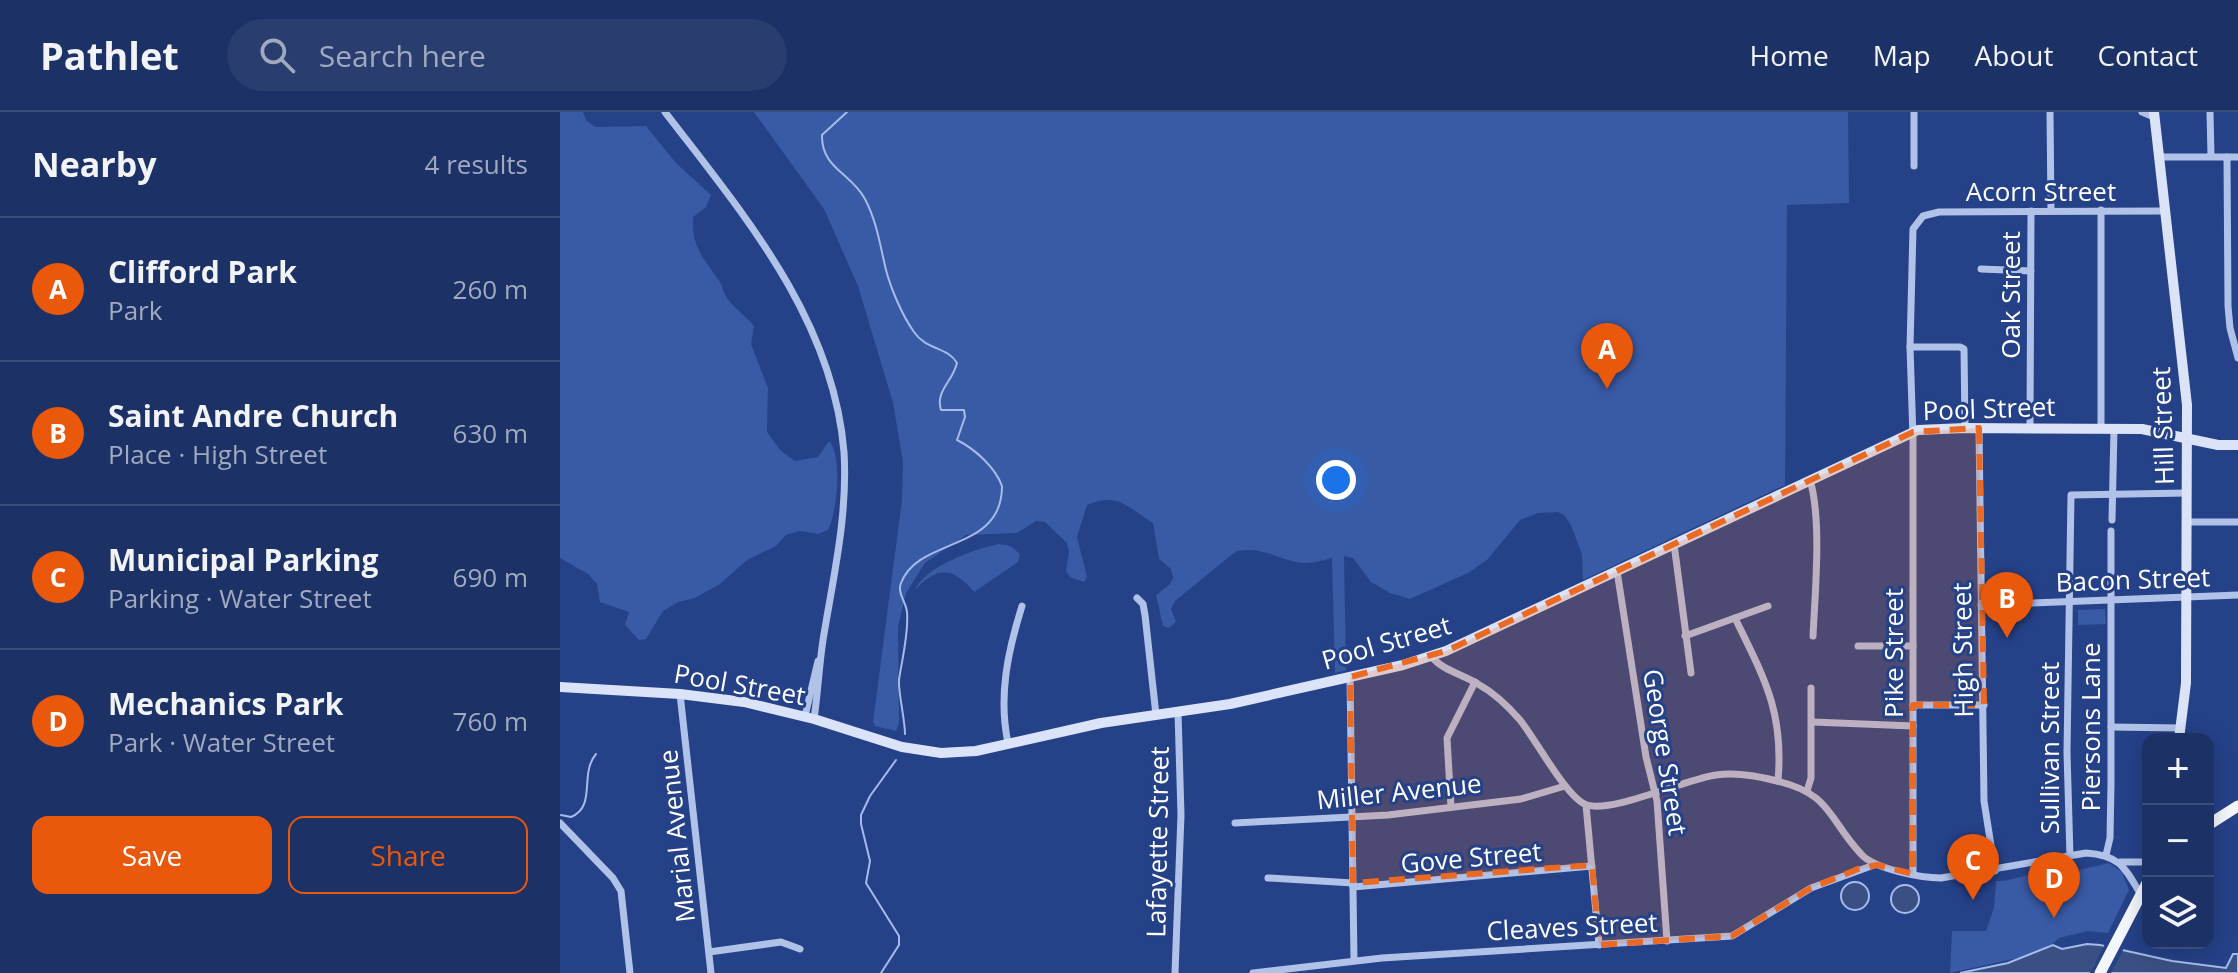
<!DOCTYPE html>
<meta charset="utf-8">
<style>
body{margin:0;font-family:"Open Sans",sans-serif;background:#293d6f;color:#f1f3f6}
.controls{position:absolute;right:24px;bottom:24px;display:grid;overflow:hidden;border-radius:16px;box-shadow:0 4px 20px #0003}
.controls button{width:72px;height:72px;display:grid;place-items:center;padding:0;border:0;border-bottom:2px solid #3a4c7a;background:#1c3166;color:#f1f3f6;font:40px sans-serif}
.you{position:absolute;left:776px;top:368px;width:28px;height:28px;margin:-20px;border:6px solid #fff;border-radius:50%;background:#1a73e8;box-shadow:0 0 0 12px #1a73e833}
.badge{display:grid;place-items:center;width:52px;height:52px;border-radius:50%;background:#ea580c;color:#fff;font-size:26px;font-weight:700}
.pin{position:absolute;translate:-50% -66px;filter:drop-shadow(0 2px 4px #0008)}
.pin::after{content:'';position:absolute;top:42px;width:28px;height:24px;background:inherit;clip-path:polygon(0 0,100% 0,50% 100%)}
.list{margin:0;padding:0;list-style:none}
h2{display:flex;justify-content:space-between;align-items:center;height:104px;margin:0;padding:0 32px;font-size:34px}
h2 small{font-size:26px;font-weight:400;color:#a0a9bf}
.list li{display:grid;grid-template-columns:52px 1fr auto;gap:24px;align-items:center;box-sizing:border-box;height:144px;padding:0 32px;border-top:2px solid #3a4c7a}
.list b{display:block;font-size:30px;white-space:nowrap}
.list p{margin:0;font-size:26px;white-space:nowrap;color:#a0a9bf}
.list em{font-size:26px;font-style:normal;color:#a0a9bf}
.actions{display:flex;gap:16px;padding:24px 32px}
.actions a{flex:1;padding:18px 0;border:2px solid #ea580c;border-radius:16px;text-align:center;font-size:28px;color:#ea580c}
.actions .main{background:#ea580c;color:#fff}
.icon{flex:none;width:44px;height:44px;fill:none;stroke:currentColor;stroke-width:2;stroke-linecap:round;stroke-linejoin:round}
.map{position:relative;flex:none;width:1678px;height:861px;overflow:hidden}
header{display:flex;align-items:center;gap:48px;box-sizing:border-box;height:112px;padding:0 40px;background:#1c3166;border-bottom:2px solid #3a4c7a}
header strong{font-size:38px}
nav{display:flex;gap:44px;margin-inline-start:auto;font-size:28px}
.search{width:560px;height:72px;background:#293d6f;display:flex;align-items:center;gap:20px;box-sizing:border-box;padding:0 28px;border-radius:44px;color:#a0a9bf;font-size:30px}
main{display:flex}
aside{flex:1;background:#1c3166}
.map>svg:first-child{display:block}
</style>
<header>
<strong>Pathlet</strong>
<div class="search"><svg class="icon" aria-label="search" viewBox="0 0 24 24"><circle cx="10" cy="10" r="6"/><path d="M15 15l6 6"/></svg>Search here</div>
<nav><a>Home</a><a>Map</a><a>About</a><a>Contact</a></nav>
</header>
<main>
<aside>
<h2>Nearby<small>4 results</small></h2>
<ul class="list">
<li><span class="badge">A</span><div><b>Clifford Park</b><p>Park</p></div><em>260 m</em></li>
<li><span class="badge">B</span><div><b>Saint Andre Church</b><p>Place · High Street</p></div><em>630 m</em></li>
<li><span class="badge">C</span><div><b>Municipal Parking</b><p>Parking · Water Street</p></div><em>690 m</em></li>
<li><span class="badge">D</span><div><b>Mechanics Park</b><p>Park · Water Street</p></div><em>760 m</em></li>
</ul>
<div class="actions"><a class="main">Save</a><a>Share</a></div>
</aside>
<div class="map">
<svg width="1678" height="861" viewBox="0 0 1678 861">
<rect width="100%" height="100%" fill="#254188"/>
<!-- green -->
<g fill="#395aa5">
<path d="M0,0H23L26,8L35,15L86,14L116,51L151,83L146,95L133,105C131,135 144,146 159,169C163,174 163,181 167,186C174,196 186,204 194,214L191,232L208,276L207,320L221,339L235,349L258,345L269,329C283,343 277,401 268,418L258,422L240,419L226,423L216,434L187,448L160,472L135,486L118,490L103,499L86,527L79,528L65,513L69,500L40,490L37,472L28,462L0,446Z"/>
<path d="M194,0H1288L1289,91L1227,93L1225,373L1023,468L1022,443L1011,413L1004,403L998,400L978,401L960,408L928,447L908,461L850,487L830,481L811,470L793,446L784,444L786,558L775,561L772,446C764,448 754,451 746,451C720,450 701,432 675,440L615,489L611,497L616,510L609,516L603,514L596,483L610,472L613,466L611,457L599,447L593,411C567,395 558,380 527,393L517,425L527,465L524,470L510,465L506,459L509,440L507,431L485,410L476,409L457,421L406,423L365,451L346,481L338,515L339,611L336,619L315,614L313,610L342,388L343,350L333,291L298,174L264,97Z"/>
<path d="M439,432C449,433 454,435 460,443L458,450L414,480C394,456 378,453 355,478C365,454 415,437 439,432Z"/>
<polygon points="1545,497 1546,512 1518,513 1518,498"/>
<path d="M1549,751L1562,760L1569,778L1548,821L1528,819L1499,826L1488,836L1467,844L1390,861L1392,819H1426L1434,796L1436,769C1454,770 1476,756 1493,764Z"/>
</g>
<!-- water -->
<g fill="#3a4f83" stroke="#a5bbea" stroke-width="2">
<circle cx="1295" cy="784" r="14"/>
<circle cx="1345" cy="787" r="14"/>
<polygon points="1527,832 1540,833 1612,849 1666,856 1673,842 1678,842 1678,861 1551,861 1534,853 1548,861 1400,861 1448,851 1493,833 1502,837"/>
</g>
<!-- pier -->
<polygon fill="#254188" points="1546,830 1565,834 1551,861 1530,861"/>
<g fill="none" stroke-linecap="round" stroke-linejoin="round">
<!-- stream -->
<g stroke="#a5bbea" stroke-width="2">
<path d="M287,0L262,23C261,56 291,61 305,87C317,110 320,133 326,158C331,177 342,203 354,220C366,238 388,235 397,251C393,269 375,279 381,298H404L405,305L397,328C415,337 435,355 442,374C442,441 359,424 341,471C337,481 346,490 347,500C349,521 342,547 339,568C338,579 345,608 345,622"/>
<path d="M1,703L11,705C37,694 19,662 36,642"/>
<polyline points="321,861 339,833 339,824 306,771 310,749 301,712 301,703 310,684 336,648"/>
</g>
<!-- street -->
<g stroke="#b1c2e9" stroke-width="7">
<path d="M105,0C183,102 273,206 284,340C288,404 273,466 263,528C259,554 258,580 254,607"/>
<polyline points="1354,0 1354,54"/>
<polyline points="1490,0 1491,99"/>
<polyline points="1582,0 1594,5"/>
<polyline points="1650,0 1651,44"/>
<polyline points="1599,45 1678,45"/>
<polyline points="1667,45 1668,194 1670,216 1678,246"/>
<polyline points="1421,157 1471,159"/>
<polyline points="1350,235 1400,235 1404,237 1405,316"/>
<polyline points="1419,316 1424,689 1435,759"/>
<polyline points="1470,316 1471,99"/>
<polyline points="1541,317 1541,98"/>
<path d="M1250,368C1262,408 1255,481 1253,524"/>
<polyline points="1552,408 1554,317"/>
<polyline points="1627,410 1678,410"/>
<polyline points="1114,432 1131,561"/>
<polyline points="1057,459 1086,645 1097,689 1107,829"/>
<polyline points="577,486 583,492 585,503 596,603"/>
<polyline points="1421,493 1678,483"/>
<path d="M1175,506C1204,566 1224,599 1218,669"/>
<polyline points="1125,524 1208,494"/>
<polyline points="1298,534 1353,534"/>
<path d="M872,545C882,558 904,563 918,572C934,581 948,594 960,608C975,626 1007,687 1027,693C1053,701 1126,667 1156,663C1176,660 1198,664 1217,669C1272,682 1268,707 1301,742C1314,757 1362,766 1381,766L1526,741C1560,743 1565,756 1581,783"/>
<polyline points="790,565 794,848"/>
<polyline points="120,582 151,861"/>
<polyline points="1353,593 1424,593"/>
<polyline points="245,604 258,549"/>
<polyline points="1253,610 1353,614"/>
<polyline points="1551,615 1621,616"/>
<path d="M448,631C438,584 448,539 462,494"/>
<polyline points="1247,679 1251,666 1251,576"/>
<polyline points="1026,693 1039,833"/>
<polyline points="891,695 887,626 915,570"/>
<polyline points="0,711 53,766 61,779 70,861"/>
<polyline points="675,711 828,703 961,687 1005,674"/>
<polyline points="1546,743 1550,726 1551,672 1551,419"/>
<polyline points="1510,744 1507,640 1511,383 1627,381"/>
<polyline points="1560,750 1588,750"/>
<polyline points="1353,762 1353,326 1350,235 1353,117 1363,104 1379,100 1604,99"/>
<polyline points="708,766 793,771"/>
<polyline points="793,775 1032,754"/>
<polyline points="149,840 221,830 240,837"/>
<polyline points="615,861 621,703 618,600"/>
<polyline points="693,861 822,846 1172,824 1251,776 1314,753"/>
</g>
<!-- secondary -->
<g stroke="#dbe3f8" stroke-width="10">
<polyline points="1594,0 1627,293 1626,571 1619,627"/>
<polyline points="0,575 120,582 184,590 254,607 342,635 381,641 416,639 541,611 670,592 843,553 886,539 1358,318 1405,316 1582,317 1658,333 1678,333"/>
</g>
<!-- primary -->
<g stroke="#f4f6fe" stroke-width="11">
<polyline points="1648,713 1678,694"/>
<polyline points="1540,861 1588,769"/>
</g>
</g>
<!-- marked area -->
<path fill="#ea6a24" fill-opacity="0.2" stroke="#ea6a24" stroke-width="6" stroke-dasharray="16 10" stroke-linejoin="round" d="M1419,316L1424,593H1353V762L1317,753L1298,757L1251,776L1172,824L1039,833L1032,753L793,771L790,565L886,539L1353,320Z"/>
<g text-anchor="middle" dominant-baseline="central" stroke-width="6" stroke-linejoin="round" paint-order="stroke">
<!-- street labels -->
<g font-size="26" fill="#fff" stroke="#254188">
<text x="1481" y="79">Acorn Street</text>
<text transform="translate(1450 183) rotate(-90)">Oak Street</text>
<text transform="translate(1429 296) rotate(-2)">Pool Street</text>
<text transform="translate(1602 314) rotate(-92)">Hill Street</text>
<text transform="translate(1573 467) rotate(-2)">Bacon Street</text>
<text transform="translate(826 530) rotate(-16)">Pool Street</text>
<text transform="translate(1402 538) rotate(-91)">High Street</text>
<text transform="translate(1333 541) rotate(-90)">Pike Street</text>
<text transform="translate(180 572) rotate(10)">Pool Street</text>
<text transform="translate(1530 615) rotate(-90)">Piersons Lane</text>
<text transform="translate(1489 636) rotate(-90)">Sullivan Street</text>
<text transform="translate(1106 640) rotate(81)">George Street</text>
<text transform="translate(839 679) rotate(-6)">Miller Avenue</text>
<text transform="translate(116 724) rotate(-96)">Marial Avenue</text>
<text transform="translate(597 730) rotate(-89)">Lafayette Street</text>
<text transform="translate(911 745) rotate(-5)">Gove Street</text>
<text transform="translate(1012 814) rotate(-3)">Cleaves Street</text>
</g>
</g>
</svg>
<div class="controls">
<button>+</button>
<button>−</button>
<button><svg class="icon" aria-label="layers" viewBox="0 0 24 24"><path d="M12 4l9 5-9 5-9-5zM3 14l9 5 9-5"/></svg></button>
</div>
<div class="you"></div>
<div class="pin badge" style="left:1047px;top:277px">A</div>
<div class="pin badge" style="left:1447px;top:526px">B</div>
<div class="pin badge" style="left:1413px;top:788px">C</div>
<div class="pin badge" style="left:1494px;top:806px">D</div>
</div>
</main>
